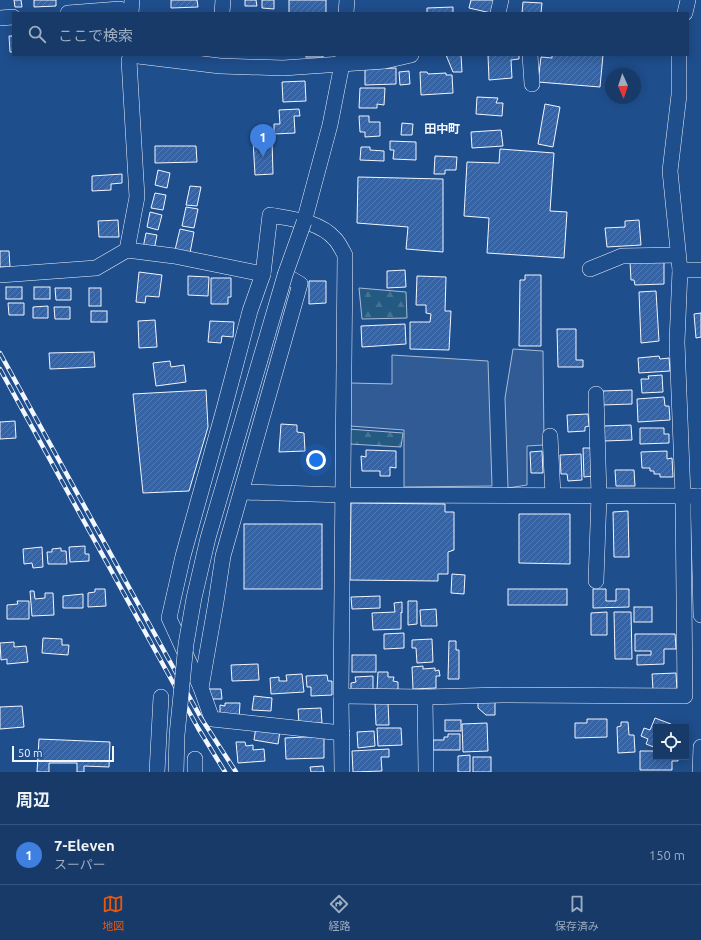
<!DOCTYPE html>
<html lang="ja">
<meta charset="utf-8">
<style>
body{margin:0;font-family:Ubuntu,"Noto Sans JP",sans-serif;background:#244571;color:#f1f3f6}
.controls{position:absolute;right:12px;bottom:12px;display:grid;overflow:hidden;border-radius:0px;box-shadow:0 2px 10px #0003}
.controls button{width:36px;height:36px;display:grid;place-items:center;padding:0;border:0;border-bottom:1px solid #36547d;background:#173a69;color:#f1f3f6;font:20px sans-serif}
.compass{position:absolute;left:605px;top:68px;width:36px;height:36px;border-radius:50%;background:#173a69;box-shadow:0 2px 10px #0003;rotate:177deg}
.scale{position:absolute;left:12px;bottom:10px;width:102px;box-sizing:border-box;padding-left:4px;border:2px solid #f2f6ff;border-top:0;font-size:11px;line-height:14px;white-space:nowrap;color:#f2f6ff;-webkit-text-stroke:3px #1f4e8c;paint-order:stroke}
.you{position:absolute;left:316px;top:460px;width:14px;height:14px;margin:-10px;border:3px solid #fff;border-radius:50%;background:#1a73e8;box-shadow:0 0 0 6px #1a73e833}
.badge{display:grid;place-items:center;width:26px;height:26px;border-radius:50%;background:#ea580c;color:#fff;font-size:13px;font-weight:700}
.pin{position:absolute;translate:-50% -33px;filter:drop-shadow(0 1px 2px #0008)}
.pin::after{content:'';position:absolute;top:21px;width:14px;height:12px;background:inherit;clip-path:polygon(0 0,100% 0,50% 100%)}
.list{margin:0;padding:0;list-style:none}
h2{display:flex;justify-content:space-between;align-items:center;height:52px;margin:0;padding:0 16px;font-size:17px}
h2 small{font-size:13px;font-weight:400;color:#9eadc0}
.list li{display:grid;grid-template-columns:26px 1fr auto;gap:12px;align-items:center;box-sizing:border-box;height:60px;padding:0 16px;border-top:1px solid #36547d}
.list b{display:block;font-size:15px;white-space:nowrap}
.list p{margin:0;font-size:13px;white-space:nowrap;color:#9eadc0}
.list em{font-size:13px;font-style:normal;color:#9eadc0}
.icon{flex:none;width:22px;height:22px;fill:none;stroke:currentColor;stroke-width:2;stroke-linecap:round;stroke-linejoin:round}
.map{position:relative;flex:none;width:701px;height:772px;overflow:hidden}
.search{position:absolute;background:#173a69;box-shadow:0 2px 10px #0003;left:12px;right:12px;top:12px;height:44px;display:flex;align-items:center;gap:10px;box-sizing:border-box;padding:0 14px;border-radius:0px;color:#9eadc0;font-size:15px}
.sheet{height:112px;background:#173a69}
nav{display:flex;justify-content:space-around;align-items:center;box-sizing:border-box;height:56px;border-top:1px solid #36547d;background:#173a69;font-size:11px;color:#9eadc0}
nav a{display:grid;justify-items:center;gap:2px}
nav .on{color:#ea580c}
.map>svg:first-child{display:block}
</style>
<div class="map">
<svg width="701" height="772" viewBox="0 0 701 772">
<defs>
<pattern id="forest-firs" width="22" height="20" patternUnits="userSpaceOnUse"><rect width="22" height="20" fill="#245a82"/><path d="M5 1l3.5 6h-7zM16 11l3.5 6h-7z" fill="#447295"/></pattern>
<pattern id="building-hatch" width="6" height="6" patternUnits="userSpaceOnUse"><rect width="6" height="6" fill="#3563a3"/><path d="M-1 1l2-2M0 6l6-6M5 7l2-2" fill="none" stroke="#537ab1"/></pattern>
</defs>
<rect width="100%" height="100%" fill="#1f4e8c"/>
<!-- forest -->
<g fill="url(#forest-firs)" stroke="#a8bbd7">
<polygon points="359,288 406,292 407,318 362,319"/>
<polygon points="348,429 403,433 401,447 350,444"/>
</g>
<!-- parking -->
<g fill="#305b95" stroke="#a8bbd7">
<polygon points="513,349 543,351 544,445 527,446 527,485 508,488 505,398"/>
<polygon points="392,355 488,361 492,486 404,487 404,430 350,426 350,383 392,384"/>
</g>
<!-- building -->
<g fill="url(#building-hatch)" stroke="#f2f6ff">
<polygon points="14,0 21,0 22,7 15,7"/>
<polygon points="34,0 56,0 56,6 34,7"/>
<polygon points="171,0 197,0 198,7 171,8"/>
<polygon points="245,0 256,0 257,6 245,6"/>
<polygon points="262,0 274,0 274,9 262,8"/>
<rect x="289" y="0" width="37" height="13"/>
<polygon points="471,0 494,0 491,13 469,8"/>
<polygon points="523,2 542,3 541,13 522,13"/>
<polygon points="453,7 453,13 427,13 427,8"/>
<polygon points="9,36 13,36 13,52 10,52"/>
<rect x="306" y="55" width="17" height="2"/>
<polygon points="446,55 461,55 462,72 453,72"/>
<polygon points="488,55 519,55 519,59 511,60 512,78 489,80"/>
<polygon points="552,55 603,55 600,87 538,82 541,57 552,58"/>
<polygon points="396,68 396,84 365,85 365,69"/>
<polygon points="409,71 410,84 400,85 399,72"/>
<polygon points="420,72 427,72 428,74 446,73 446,75 452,75 453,93 421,95"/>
<polygon points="305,81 306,101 283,102 282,82"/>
<polygon points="360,88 385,88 384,105 377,104 377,108 359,108"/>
<polygon points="477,97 498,98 496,103 503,103 502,116 476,114"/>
<polygon points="545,104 560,107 553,147 538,144"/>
<polygon points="299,109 300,116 294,116 295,133 274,134 274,124 280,124 279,110"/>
<polygon points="359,116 369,116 369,122 380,122 380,136 365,137 365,132 360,132"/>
<polygon points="402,123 413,124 412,135 401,135"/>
<polygon points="501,130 503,146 472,148 471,132"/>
<polygon points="253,140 272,140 273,174 255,175"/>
<polygon points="390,141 416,142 416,160 393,159 394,150 390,150"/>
<polygon points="155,146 196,146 197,162 155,163"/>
<polygon points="361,147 370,147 370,150 384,151 384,161 360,160"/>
<polygon points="500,149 554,153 550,211 567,212 564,258 487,253 489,218 464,216 467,162 499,163"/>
<polygon points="435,156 457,157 456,170 445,170 445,174 434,174"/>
<polygon points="158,170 170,173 167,188 155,185"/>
<polygon points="122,174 122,183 111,184 111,190 92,191 92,176"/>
<polygon points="358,177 443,179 443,252 406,249 408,227 357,223"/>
<polygon points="190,186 201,187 197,206 186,205"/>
<polygon points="155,193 166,195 163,210 151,208"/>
<polygon points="186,207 198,209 194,228 182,226"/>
<polygon points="150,212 162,215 158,230 147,227"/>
<polygon points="118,220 119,237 99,237 98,221"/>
<polygon points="639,220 641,245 607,247 605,228 625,227 625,221"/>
<polygon points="180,229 194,232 190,253 175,250"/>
<polygon points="146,233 157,235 154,250 143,248"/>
<polygon points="0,251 9,251 10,267 0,267"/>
<polygon points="664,260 664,284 635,285 634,280 631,280 630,262"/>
<polygon points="405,270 406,287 387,288 387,271"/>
<polygon points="139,272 162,275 159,297 146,296 145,303 136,302"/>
<polygon points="525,275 541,275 541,346 519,346 520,280 525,280"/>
<polygon points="188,276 209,277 208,296 188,295"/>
<polygon points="417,276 446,277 445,311 451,311 449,350 410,349 410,322 430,322 431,314 426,313 426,305 416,305"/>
<polygon points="211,278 231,278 231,297 228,297 228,304 211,304"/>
<polygon points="309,281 326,281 326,303 309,304"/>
<rect x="6" y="287" width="16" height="12"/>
<rect x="34" y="287" width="16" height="12"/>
<polygon points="55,288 71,288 71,300 56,300"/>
<rect x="89" y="288" width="12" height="18"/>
<polygon points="656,291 659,341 641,343 639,292"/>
<polygon points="8,303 24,303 24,315 9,315"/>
<polygon points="48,306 48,318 33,318 33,307"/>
<polygon points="54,307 70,307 70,319 55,319"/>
<rect x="91" y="311" width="16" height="11"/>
<polygon points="701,313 701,337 696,338 694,314"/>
<polygon points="155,320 157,347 139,348 138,321"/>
<polygon points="210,321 234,322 233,337 222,336 221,343 208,342"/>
<polygon points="405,324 406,344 362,347 361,326"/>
<polygon points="557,329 576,329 576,360 583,360 583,367 558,367"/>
<polygon points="94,352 95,367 50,369 49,353"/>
<polygon points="659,356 660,359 669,358 670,371 639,373 638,358"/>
<polygon points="170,361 171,367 184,365 186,382 156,386 153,363"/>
<polygon points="662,375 663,392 642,393 641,379 649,379 648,376"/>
<polygon points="206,390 208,427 189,491 143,493 133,394"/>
<polygon points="632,390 632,404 602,405 602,391"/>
<polygon points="664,397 665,406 669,406 670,420 638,422 637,399"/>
<polygon points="588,414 589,426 585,427 585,431 568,432 567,415"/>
<polygon points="15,421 16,438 0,439 0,422"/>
<polygon points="281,424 297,425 297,432 304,433 305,451 279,452"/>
<polygon points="631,425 632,440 604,441 604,426"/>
<polygon points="640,428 664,428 664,434 669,434 669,443 640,444"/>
<polygon points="583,448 592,448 593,476 584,477"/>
<polygon points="366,450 396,451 396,468 390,467 390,476 380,476 380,471 362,471 361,456 366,457"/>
<polygon points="542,451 543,473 531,473 530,452"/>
<polygon points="667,451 667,459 672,458 673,477 660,477 660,474 654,474 654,471 650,471 650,468 642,468 641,452"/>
<polygon points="581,454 582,480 568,481 567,474 561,474 560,455"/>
<polygon points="615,470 634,470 635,486 616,486"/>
<polygon points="351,503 445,504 445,512 454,512 454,550 448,552 448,574 438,574 438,581 350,580"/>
<polygon points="628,511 629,557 614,557 613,512"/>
<polygon points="519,514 570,514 570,564 519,563"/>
<rect x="244" y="524" width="78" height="65"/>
<polygon points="85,546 85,554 89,554 89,561 70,562 69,547"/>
<polygon points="42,547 43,567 33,568 32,563 24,564 23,549"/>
<polygon points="61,548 61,551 66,551 67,564 48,564 47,552 52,552 52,549"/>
<polygon points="452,574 465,575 464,594 451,593"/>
<polygon points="95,589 105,589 106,606 88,607 88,593 95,592"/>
<rect x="508" y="589" width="59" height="16"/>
<polygon points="593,589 606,589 606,601 616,601 616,589 629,589 629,607 593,608"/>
<polygon points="30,591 34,591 35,599 45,598 45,593 53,593 54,615 32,616"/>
<polygon points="83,594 83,608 63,608 63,596"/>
<polygon points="380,596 380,608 352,609 351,597"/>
<polygon points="17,601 29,601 29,619 7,619 7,605 18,604"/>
<polygon points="408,601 417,601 417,624 408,625"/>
<polygon points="402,602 402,613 401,612 401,629 373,630 372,613 395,612 394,603"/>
<rect x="634" y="607" width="18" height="15"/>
<polygon points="436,609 437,626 421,626 420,610"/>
<polygon points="607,612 607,635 591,635 591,613"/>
<polygon points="614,612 631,612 632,659 615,659"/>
<polygon points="404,633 404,648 384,649 384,634"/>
<polygon points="635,634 675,634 676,649 664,649 664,664 637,665 637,655 651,655 651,651 635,651"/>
<polygon points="43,638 62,639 62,645 69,645 68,655 42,653"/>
<polygon points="432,639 433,662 417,663 416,648 412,648 412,640"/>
<polygon points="449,641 456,641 456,650 459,650 459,679 448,679"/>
<polygon points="14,642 14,647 26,646 28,662 7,664 7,659 1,660 0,643"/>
<rect x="352" y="655" width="24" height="17"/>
<polygon points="258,664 259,680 232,681 231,665"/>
<polygon points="423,666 423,669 435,668 435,671 439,670 440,676 436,676 436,688 413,689 412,667"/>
<polygon points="378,672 388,672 388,677 394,677 393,681 398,682 398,691 377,690"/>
<polygon points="676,673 677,691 653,690 652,674"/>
<polygon points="302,674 304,692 271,694 270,678 279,677 279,681 287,681 286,675"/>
<polygon points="327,675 328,681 332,681 332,695 311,696 311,687 307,687 306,676"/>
<polygon points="373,676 373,690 351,691 351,683 356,682 355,677"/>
<polygon points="208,689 221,689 222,699 208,699"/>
<polygon points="254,696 272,698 271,711 252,710"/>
<polygon points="478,702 495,702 495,715 486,715 478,708"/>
<polygon points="225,703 240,703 239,719 220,718 220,705 225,706"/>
<polygon points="375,703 388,703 389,725 376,725"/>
<polygon points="22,706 24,727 0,729 0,707"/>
<polygon points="321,708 322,723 299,724 298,709"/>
<polygon points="655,718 671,724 670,727 656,727 656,748 646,744 648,739 641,736 644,728 650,730"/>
<polygon points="587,719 607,719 607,737 575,738 575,723 587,723"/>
<rect x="445" y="720" width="16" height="11"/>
<polygon points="621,722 628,722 629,735 634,735 635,752 618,753 617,727 621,726"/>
<polygon points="487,723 488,751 463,752 462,724"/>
<polygon points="256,727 280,731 278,744 254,740"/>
<polygon points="377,728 401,728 402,745 378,746"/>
<polygon points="374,731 375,746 358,748 357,732"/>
<polygon points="448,734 460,734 460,750 433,750 433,740 444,740 444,737 448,737"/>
<polygon points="324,736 324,758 286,759 285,738"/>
<polygon points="39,739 110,742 109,767 84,766 84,772 77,772 77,763 49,763 49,772 37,772"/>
<polygon points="236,742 245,742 246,746 253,745 253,750 264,749 265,761 238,763"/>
<polygon points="389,749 389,757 381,757 382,771 353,772 352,751"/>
<polygon points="640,751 656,751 656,757 678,757 678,761 672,761 672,770 640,770"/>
<polygon points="470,755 470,772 458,772 458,756"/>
<rect x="473" y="757" width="18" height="15"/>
<polygon points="323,766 324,772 311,772 310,767"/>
</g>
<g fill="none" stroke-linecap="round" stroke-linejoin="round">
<!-- minor casing -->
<g stroke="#f2f6ff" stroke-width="16">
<g id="minor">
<polyline points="68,13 120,9 120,13"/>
<polyline points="131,13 132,0"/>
<polyline points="222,13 223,0"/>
<polyline points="346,13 347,0"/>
<polyline points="498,13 501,0"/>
<polyline points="685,13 688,0"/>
<polyline points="0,18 13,17"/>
<polyline points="136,55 138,56 220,66 283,68 385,61 411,55"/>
<polyline points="530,55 532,84"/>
<polyline points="304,222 330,125 342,64 343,55"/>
<polyline points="127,250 137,197 129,60"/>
<polyline points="590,269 622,256 678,255"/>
<polyline points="680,270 701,270"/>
<polyline points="0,275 96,268 127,250 174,256 263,274"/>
<polyline points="285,275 300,284 223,556 216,602 201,688 212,719 342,733"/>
<polyline points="550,436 553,495"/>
<polyline points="242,492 343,495 701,496"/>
<polyline points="698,496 701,615"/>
<polyline points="596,581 599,496 596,394"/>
<path d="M201,688L169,618L183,556L224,409L250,311L263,274L270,215C292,219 319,221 335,239C339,243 342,250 345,255L341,696L342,772"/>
<polyline points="341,696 425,697 502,695 685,696 683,496 677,342 680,270 670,171 679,95 679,55"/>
<polyline points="425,697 426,772"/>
<polyline points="195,759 195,772"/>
<polyline points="157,772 161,697"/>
<polyline points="700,772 701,747"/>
</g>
</g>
<!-- minor -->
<use href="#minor" stroke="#1f4e8c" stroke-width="15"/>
<!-- rail casing -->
<g stroke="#f2f6ff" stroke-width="4.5">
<g id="rail">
<polyline points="0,353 201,718 236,772"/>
<polyline points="0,369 198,728 225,772"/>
</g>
</g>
<!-- rail -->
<use href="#rail" stroke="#1f4e8c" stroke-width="3" stroke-dasharray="9" stroke-linecap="butt"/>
<!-- minor-bridge casing -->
<g stroke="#f2f6ff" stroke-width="16" stroke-linecap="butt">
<polyline id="minor-bridge" points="176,772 177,735 186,644 194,598 208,538 285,275 304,222"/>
</g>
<!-- minor-bridge -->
<use href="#minor-bridge" stroke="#1f4e8c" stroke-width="15"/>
</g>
<g text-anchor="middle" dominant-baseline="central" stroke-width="3" stroke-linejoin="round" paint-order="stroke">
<!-- quarter labels -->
<g font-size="12" font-weight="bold" fill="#f2f6ff" stroke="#1f4e8c">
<text x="442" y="128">田中町</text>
</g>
</g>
</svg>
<div class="controls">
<button><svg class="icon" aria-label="locate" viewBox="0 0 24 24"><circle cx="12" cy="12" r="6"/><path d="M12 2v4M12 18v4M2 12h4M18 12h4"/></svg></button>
</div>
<svg class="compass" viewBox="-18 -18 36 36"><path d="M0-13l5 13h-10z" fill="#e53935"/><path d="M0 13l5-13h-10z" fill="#9eadc0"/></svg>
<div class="scale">50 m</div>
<div class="you"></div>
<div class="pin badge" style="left:263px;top:157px;background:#3f7fe0">1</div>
<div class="search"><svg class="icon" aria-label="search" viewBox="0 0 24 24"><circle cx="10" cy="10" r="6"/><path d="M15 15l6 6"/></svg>ここで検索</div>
</div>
<section class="sheet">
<h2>周辺<small></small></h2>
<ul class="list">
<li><span class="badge" style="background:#3f7fe0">1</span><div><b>7-Eleven</b><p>スーパー</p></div><em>150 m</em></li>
</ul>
</section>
<nav>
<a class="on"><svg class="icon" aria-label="map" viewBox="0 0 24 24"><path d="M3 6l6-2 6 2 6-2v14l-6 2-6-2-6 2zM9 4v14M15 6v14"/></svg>地図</a>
<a><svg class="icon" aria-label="directions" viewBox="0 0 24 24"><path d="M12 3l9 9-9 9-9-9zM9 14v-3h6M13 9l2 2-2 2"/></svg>経路</a>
<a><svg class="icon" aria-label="saved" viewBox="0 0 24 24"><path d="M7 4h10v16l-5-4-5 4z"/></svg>保存済み</a>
</nav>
